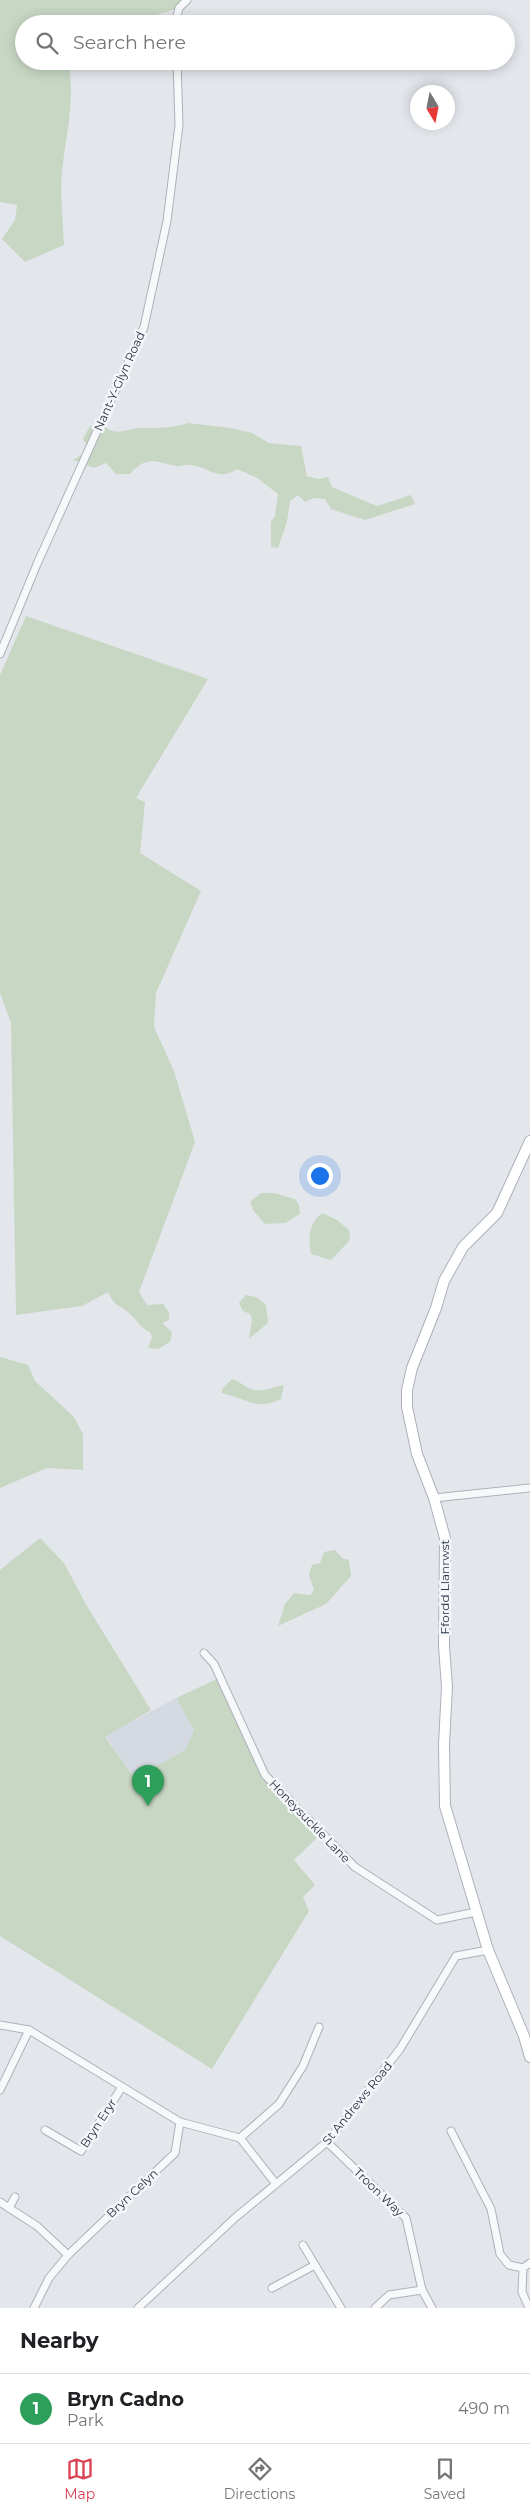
<!DOCTYPE html>
<style>
body{margin:0;font-family:Montserrat,sans-serif;background:#f6f6f6;color:#202124}
.compass{position:absolute;left:410px;top:85px;width:45px;height:45px;border-radius:50%;background:#fff;box-shadow:0 2px 12px #0003;rotate:170deg}
.you{position:absolute;left:319px;top:1175px;width:18px;height:18px;margin:-12px;border:4px solid #fff;border-radius:50%;background:#1a73e8;box-shadow:0 0 0 8px #1a73e833}
.badge{display:grid;place-items:center;width:32px;height:32px;border-radius:50%;background:#d84253;color:#fff;font-size:16px;font-weight:700}
.pin{position:absolute;translate:-50% -41px;filter:drop-shadow(0 1px 2px #0008)}
.pin::after{content:'';position:absolute;top:26px;width:18px;height:15px;background:inherit;clip-path:polygon(0 0,100% 0,50% 100%)}
.list{margin:0;padding:0;list-style:none}
h2{display:flex;justify-content:space-between;align-items:center;height:65px;margin:0;padding:0 20px;font-size:21px}
h2 small{font-size:16px;font-weight:400;color:#757577}
.list li{display:grid;grid-template-columns:32px 1fr auto;gap:15px;align-items:center;box-sizing:border-box;height:70px;padding:0 20px;border-top:1px solid #e0e0e0}
.list b{display:block;font-size:19px;white-space:nowrap}
.list p{margin:0;font-size:16px;white-space:nowrap;color:#757577}
.list em{font-size:16px;font-style:normal;color:#757577}
.icon{flex:none;width:28px;height:28px;fill:none;stroke:currentColor;stroke-width:2;stroke-linecap:round;stroke-linejoin:round}
.map{position:relative;flex:none;width:530px;height:2308px;overflow:hidden}
.search{position:absolute;background:#fff;box-shadow:0 2px 12px #0003;left:15px;right:15px;top:15px;height:55px;display:flex;align-items:center;gap:12px;box-sizing:border-box;padding:0 18px;border-radius:28px;color:#757577;font-size:19px}
.sheet{height:135px;background:#fff}
nav{display:flex;justify-content:space-around;align-items:center;box-sizing:border-box;height:70px;border-top:1px solid #e0e0e0;background:#fff;font-size:14px;color:#757577}
nav a{display:grid;justify-items:center;gap:2px}
nav .on{color:#d84253}
.map>svg:first-child{display:block}
</style>
<div class="map">
<svg width="530" height="2308" viewBox="0 0 530 2308">
<rect width="100%" height="100%" fill="#e3e7ec"/>
<!-- built -->
<polygon fill="#d5d9e1" points="176,1698 194,1730 185,1750 135,1778 105,1736"/>
<!-- green -->
<g fill="#c8d7c4">
<path d="M0,0H187L179,8L127,24H24V61H68C76,99 66,134 62,172C60,196 63,221 64,245L25,262L2,239L15,220L17,205L0,202Z"/>
<path d="M188,423L231,428L252,433L269,443L301,446L307,476L318,479L328,477L332,487L377,506L411,495L415,504L365,520L331,509L325,499L313,498L305,502L298,495L290,501L287,522L278,548L271,547V522L275,516L278,494L257,478L237,469C219,482 210,467 190,465C185,464 180,467 175,466C154,461 146,456 130,474H116L106,463L94,468L73,460L90,450L83,439L90,426L104,425C115,438 127,428 141,428C158,428 171,428 188,423Z"/>
<path d="M26,616L208,679L136,798L145,802L140,853L201,891L156,993L154,1027L174,1071L195,1142L139,1292L147,1305L163,1304L169,1312V1320L162,1323L172,1332L170,1342L158,1349L148,1348L152,1337L150,1332C140,1328 138,1321 130,1314C120,1304 114,1307 108,1292L82,1306L16,1315L11,1023L0,993V675Z"/>
<polygon points="261,1193 274,1193 295,1199 299,1205 300,1214 285,1223 265,1224 253,1210 250,1202"/>
<path d="M322,1213L337,1220L349,1230L350,1240L331,1260L311,1254C308,1237 308,1225 322,1213Z"/>
<polygon points="246,1295 256,1297 266,1305 268,1323 249,1339 252,1319 250,1314 243,1311 239,1303"/>
<polygon points="0,1357 28,1365 35,1381 74,1417 83,1434 83,1470 47,1468 0,1488"/>
<path d="M232,1379C239,1381 244,1386 251,1389C261,1393 273,1387 284,1385L281,1399C256,1411 247,1399 222,1393V1389Z"/>
<polygon points="40,1538 64,1563 87,1606 151,1710 105,1737 135,1778 185,1750 194,1730 176,1698 219,1678 265,1775 322,1833 294,1860 315,1885 303,1897 309,1911 212,2069 0,1936 0,1570"/>
<polygon points="335,1550 342,1558 349,1560 351,1576 326,1604 278,1626 285,1604 294,1593 310,1595 314,1590 309,1575 312,1565 320,1563 324,1552"/>
</g>
<g fill="none" stroke-linecap="round" stroke-linejoin="round">
<!-- minor casing -->
<g stroke="#acb1ba" stroke-width="9">
<g id="minor">
<polyline points="175,24 179,8 187,0"/>
<polyline points="0,654 37,564 144,327 167,221 179,125 177,61"/>
<polyline points="434,1498 529,1488"/>
<polyline points="204,1653 214,1664 265,1775 355,1867 437,1920 476,1912"/>
<polyline points="0,2025 29,2030 180,2122 240,2138 276,2184"/>
<polyline points="0,2090 29,2030"/>
<polyline points="45,2130 81,2151 122,2087"/>
<polyline points="451,2131 491,2209 500,2254 509,2265 523,2268"/>
<polyline points="240,2138 279,2104 303,2066 319,2027"/>
<polyline points="327,2142 406,2218 422,2290 432,2308"/>
<polyline points="15,2197 9,2208 37,2226 68,2255"/>
<polyline points="0,2202 9,2208"/>
<polyline points="303,2245 341,2308"/>
<polyline points="272,2288 315,2265"/>
<polyline points="34,2308 49,2278 68,2255 175,2153 180,2122"/>
<polyline points="138,2308 236,2217 327,2142 400,2049 456,1956 488,1950"/>
<polyline points="375,2308 389,2295 422,2290"/>
<polyline points="529,2308 522,2292 523,2268 530,2263"/>
</g>
</g>
<!-- secondary casing -->
<g stroke="#acb1ba" stroke-width="12">
<polyline id="secondary" points="530,1141 497,1213 463,1247 444,1281 436,1308 412,1368 407,1390 407,1407 417,1454 434,1498 445,1538 444,1647 447,1687 444,1744 445,1806 488,1950 524,2036 530,2057"/>
</g>
<!-- minor -->
<use href="#minor" stroke="#f7f8fa" stroke-width="7"/>
<!-- secondary -->
<use href="#secondary" stroke="#fff" stroke-width="10"/>
</g>
<g text-anchor="middle" dominant-baseline="central" stroke-width="5" stroke-linejoin="round" paint-order="stroke">
<!-- street labels -->
<g font-size="12" fill="#2a3346" stroke="#f4f6f9">
<text transform="translate(119 381) rotate(-66)">Nant-Y-Glyn Road</text>
<text transform="translate(444 1587) rotate(-90)">Ffordd Llanrwst</text>
<text transform="translate(310 1821) rotate(46)">Honeysuckle Lane</text>
<text transform="translate(357 2103) rotate(-51)">St Andrews Road</text>
<text transform="translate(98 2123) rotate(-57)">Bryn Eryr</text>
<text transform="translate(379 2192) rotate(44)">Troon Way</text>
<text transform="translate(132 2193) rotate(-43)">Bryn Celyn</text>
</g>
</g>
</svg>
<svg class="compass" viewBox="-18 -18 36 36"><path d="M0-13l5 13h-10z" fill="#e53935"/><path d="M0 13l5-13h-10z" fill="#757577"/></svg>
<div class="you"></div>
<div class="pin badge" style="left:148px;top:1806px;background:#2e9e5b">1</div>
<div class="search"><svg class="icon" aria-label="search" viewBox="0 0 24 24"><circle cx="10" cy="10" r="6"/><path d="M15 15l6 6"/></svg>Search here</div>
</div>
<section class="sheet">
<h2>Nearby<small></small></h2>
<ul class="list">
<li><span class="badge" style="background:#2e9e5b">1</span><div><b>Bryn Cadno</b><p>Park</p></div><em>490 m</em></li>
</ul>
</section>
<nav>
<a class="on"><svg class="icon" aria-label="map" viewBox="0 0 24 24"><path d="M3 6l6-2 6 2 6-2v14l-6 2-6-2-6 2zM9 4v14M15 6v14"/></svg>Map</a>
<a><svg class="icon" aria-label="directions" viewBox="0 0 24 24"><path d="M12 3l9 9-9 9-9-9zM9 14v-3h6M13 9l2 2-2 2"/></svg>Directions</a>
<a><svg class="icon" aria-label="saved" viewBox="0 0 24 24"><path d="M7 4h10v16l-5-4-5 4z"/></svg>Saved</a>
</nav>
